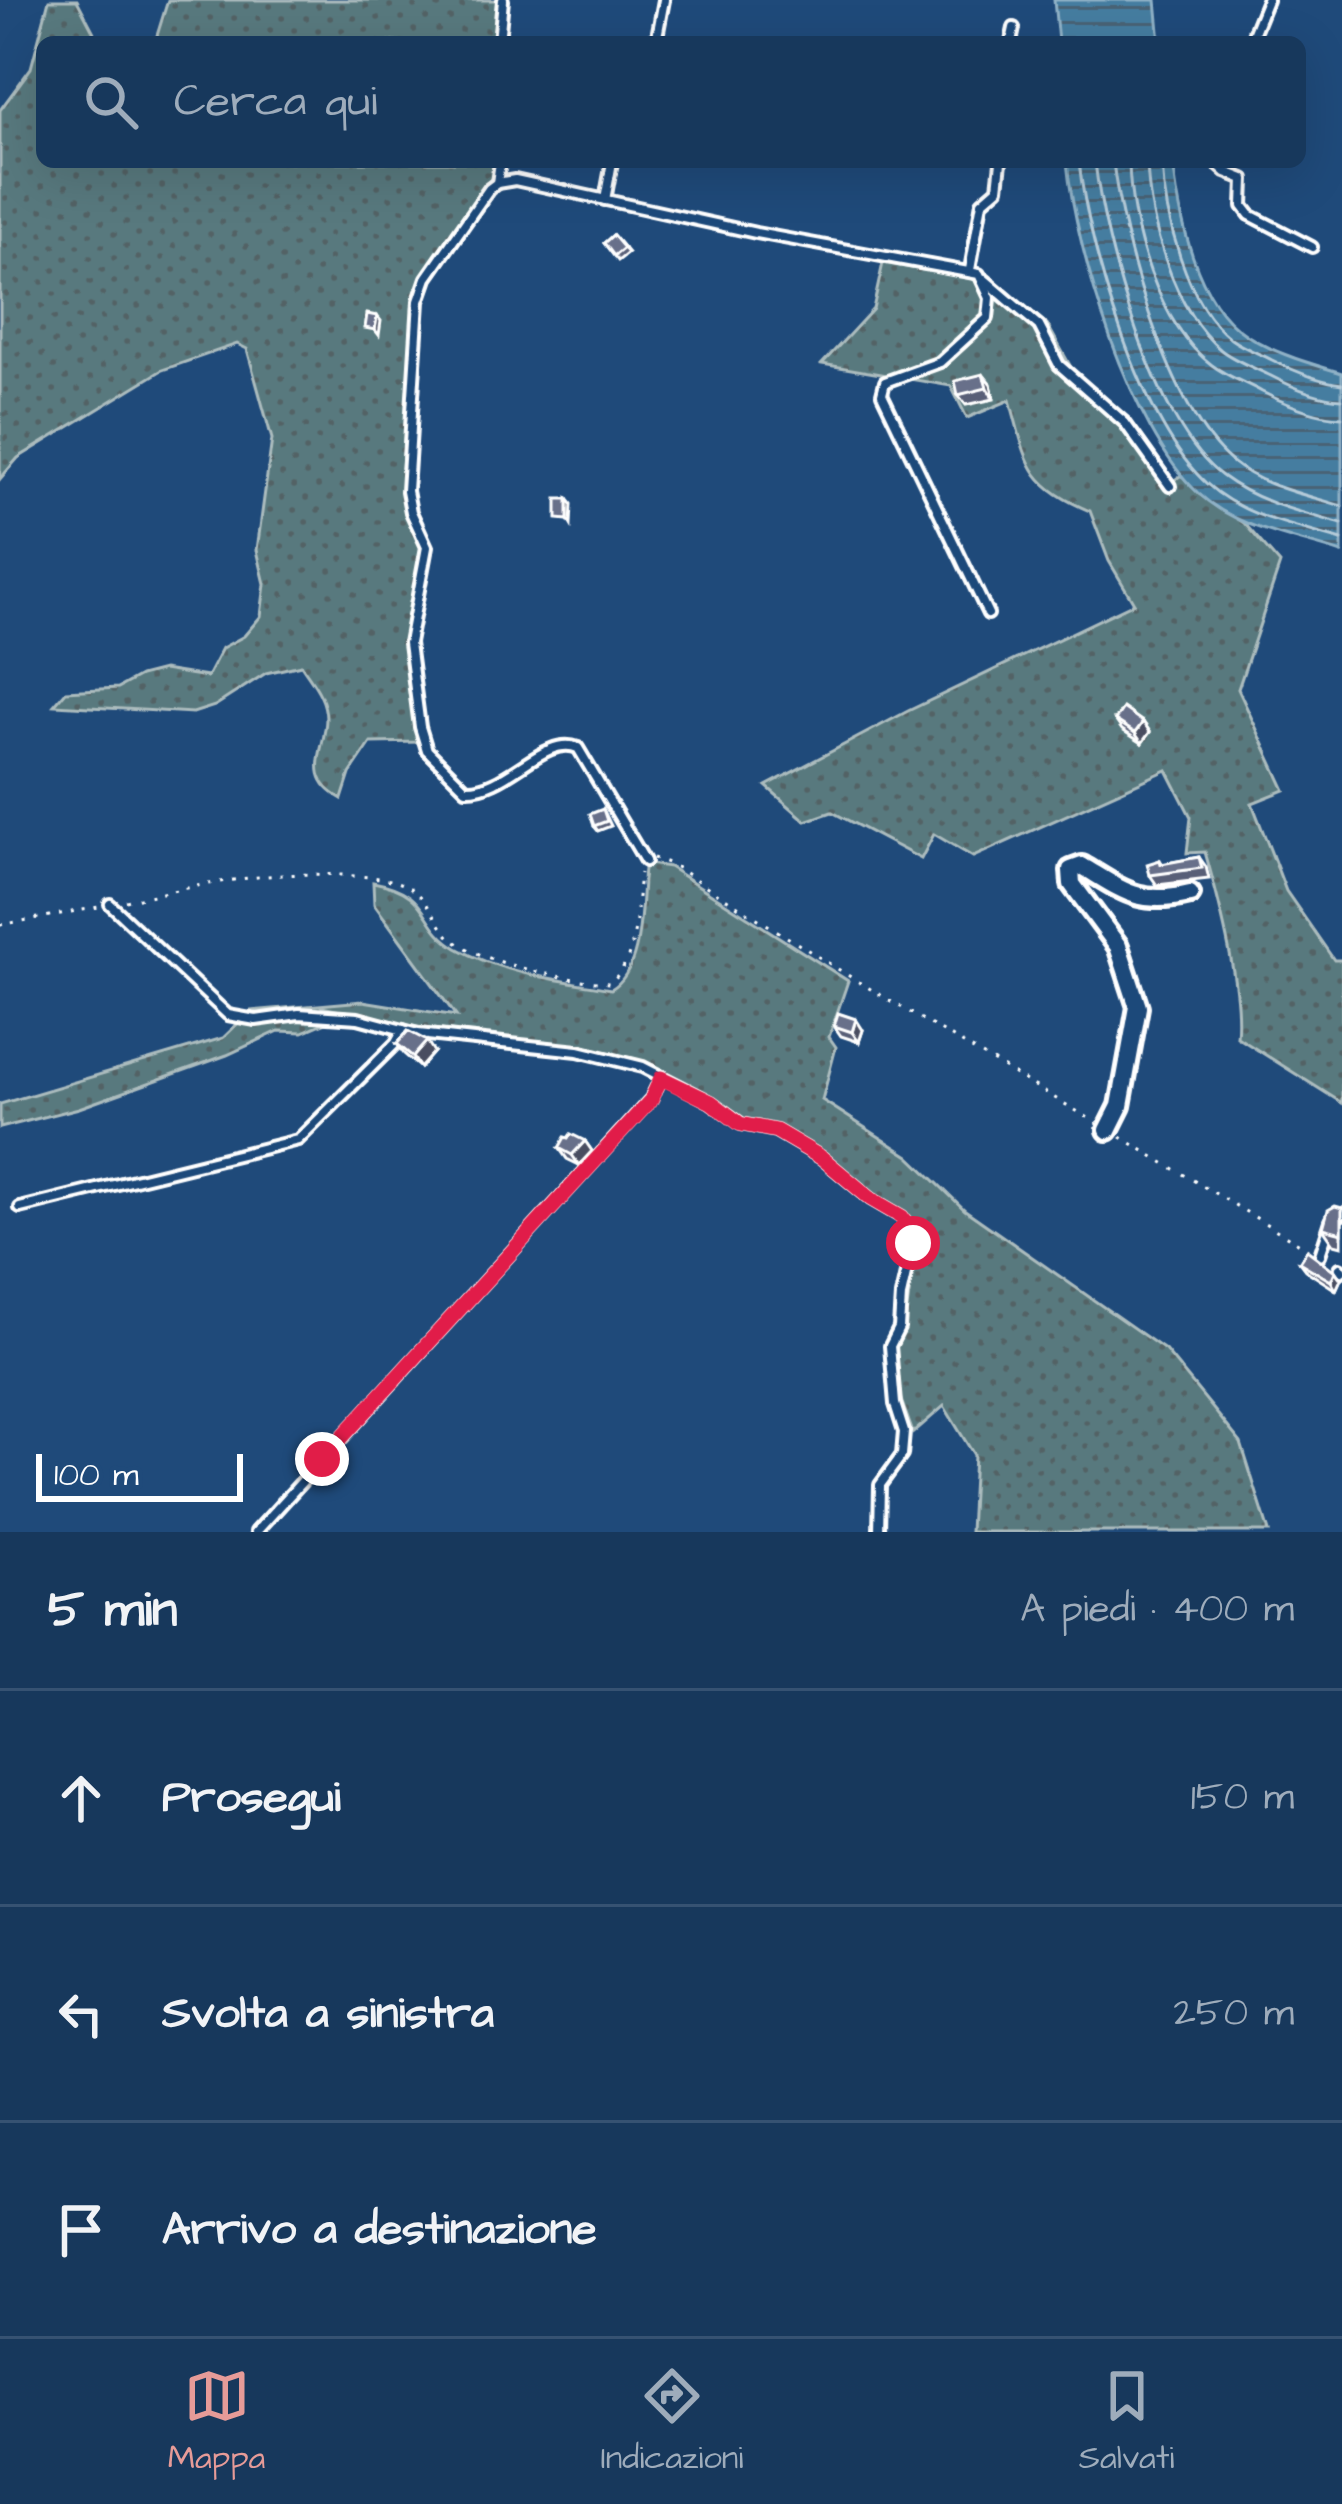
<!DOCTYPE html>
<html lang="it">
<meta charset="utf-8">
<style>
body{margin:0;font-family:"Architects Daughter",sans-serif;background:#244365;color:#f1f3f6}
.scale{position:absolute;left:36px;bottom:30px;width:207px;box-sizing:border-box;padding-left:12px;border:6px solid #fff;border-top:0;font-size:33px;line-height:42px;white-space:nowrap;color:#fff;-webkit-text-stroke:9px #1f4a7a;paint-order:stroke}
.stop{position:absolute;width:36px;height:36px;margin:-27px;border:9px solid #e11d48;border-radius:50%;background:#fff}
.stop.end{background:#e11d48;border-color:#fff;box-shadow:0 3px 12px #0008}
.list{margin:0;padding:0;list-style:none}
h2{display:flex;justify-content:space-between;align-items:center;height:156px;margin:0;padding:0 48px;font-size:51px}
h2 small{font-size:39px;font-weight:400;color:#9eacbb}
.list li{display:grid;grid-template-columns:78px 1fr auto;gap:36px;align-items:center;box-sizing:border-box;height:216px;padding:0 48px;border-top:3px solid #365272}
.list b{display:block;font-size:45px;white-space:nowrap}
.list em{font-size:39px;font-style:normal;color:#9eacbb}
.icon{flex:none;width:66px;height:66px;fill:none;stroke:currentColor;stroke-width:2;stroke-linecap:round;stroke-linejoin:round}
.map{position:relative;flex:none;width:1342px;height:1532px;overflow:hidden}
.search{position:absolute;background:#17385c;box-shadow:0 12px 48px #0002;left:36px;right:36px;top:36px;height:132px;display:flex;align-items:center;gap:30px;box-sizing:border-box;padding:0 42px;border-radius:18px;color:#9eacbb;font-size:45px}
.sheet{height:804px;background:#17385c}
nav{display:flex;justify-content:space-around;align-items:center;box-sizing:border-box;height:168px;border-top:3px solid #365272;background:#17385c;font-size:33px;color:#9eacbb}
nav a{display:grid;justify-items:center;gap:6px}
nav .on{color:#e69b98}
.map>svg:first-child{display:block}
</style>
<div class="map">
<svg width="1342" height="1532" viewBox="0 0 1342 1532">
<defs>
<pattern id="grass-dots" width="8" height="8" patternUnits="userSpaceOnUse" patternTransform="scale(3)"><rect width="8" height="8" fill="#58797e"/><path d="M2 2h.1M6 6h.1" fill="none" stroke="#526265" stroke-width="1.8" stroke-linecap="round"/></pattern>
<pattern id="water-rules" width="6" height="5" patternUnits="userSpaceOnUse" patternTransform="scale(3)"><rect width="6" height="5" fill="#457da0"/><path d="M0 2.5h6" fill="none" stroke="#486476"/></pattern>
</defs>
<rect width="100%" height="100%" fill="#1f4a7a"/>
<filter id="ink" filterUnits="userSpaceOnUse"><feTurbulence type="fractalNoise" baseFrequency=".00833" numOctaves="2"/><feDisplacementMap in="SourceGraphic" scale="24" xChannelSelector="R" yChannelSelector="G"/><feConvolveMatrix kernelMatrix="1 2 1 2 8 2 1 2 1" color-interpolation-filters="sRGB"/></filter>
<g filter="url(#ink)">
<!-- grass -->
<g fill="url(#grass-dots)" stroke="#acbcbe" stroke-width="3">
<path d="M49,0H77L99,42H42V162H496L494,174L423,277L415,300L402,468L404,504L423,546L405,641L420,742L371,743L350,774L342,799C302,777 325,752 326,719C326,697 312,682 301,665L266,673L215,706L193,713L54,705L66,691L118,688L140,676L163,670L207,677L222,648L244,636L261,616L265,584L257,550L272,439L247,349L237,344L162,370L18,458L0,479V110L31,68Z"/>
<polygon points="168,0 498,0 494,42 155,42"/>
<path d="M883,263L976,279L978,269L1047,324L1077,378L1129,422L1173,481L1183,474L1199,494L1244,523L1280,564L1238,689L1285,790L1252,803L1286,891L1334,960H1342V1103L1237,1037C1242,989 1219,901 1205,852L1187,853L1191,817L1167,770L973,857L934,834L921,859L832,812L806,821L766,786L908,711L1134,603L1109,561L1090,511C1026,485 1027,461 1010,400L967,418L951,386L822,364L873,309Z"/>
<path d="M649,864L669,867L848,981L829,1037L836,1047L822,1100L909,1156L965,1210L1165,1350L1241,1443L1269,1532H970L974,1455L944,1406L913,1433L900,1397L894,1350L904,1326L917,1245L911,1221L872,1196L823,1152L778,1128L730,1116L711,1097L674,1080L653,1065L580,1047L409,1026L322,1007L333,1019L303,1032L279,1031L227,1055L79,1108L0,1128V1104L223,1038L251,1011L363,1001L456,1016L374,904L373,882C434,893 417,924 457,948C502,974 561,980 611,989C644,970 640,904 644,869Z"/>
</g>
<!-- water -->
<g fill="url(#water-rules)" stroke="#8fb1c6" stroke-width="3">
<polygon points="1054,0 1156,0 1160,42 1058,42"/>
<path d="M1067,162H1173C1179,215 1194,292 1237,328C1265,351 1308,363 1342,373V553C1293,537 1237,529 1198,493C1130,430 1076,253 1067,162Z"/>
</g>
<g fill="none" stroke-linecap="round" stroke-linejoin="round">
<!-- shore -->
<g stroke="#b5cbd9" stroke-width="3">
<path d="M1079,162C1089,251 1140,423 1207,484C1243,517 1296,526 1342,540"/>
<path d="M1095,162C1104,244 1154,426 1222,476C1258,503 1300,512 1342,524"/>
<path d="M1113,162C1122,241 1168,408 1231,461C1262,487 1304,494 1342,506"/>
<path d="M1129,162C1130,226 1158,325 1212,365C1226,376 1246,383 1262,392C1286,404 1315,416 1342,417"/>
<path d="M1147,162C1149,222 1173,310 1221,350C1235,361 1255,368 1271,376C1292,387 1318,398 1342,399"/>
<path d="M1162,162C1164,216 1186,304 1231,339C1243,348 1259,353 1272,360C1294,371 1318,381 1342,384"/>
</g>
<!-- lane casing -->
<g stroke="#fff" stroke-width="16">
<g id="lane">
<polyline points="499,42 503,0"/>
<polyline points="656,42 664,0"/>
<polyline points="1011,42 1014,28"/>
<polyline points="1250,42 1267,0"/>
<path d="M500,162L497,183L489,189L427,278L419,301L407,491L411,512L427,547L409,643L420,727L427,750L466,789C507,791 544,734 578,748L645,861"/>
<polyline points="1215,162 1226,172 1244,179 1243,206 1250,215 1312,247"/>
<polyline points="497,183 515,180 756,233 979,274 990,298 988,318 940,362 885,382 882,394 988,614"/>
<polyline points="605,200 612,162"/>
<polyline points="970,270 982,202 998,188 1001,162"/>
<polyline points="984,279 1039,326 1059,365 1125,423 1170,486"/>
<polyline points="110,904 228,1015 256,1020 299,1014 358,1018 418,1034 578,1051 643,1067 711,1102 741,1124 776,1131 822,1158 871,1199 902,1217 912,1233 913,1243 901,1296 899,1328 890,1346 895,1404 904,1432 902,1455 880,1485 879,1532"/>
<polyline points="20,1208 298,1140 396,1043 403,1030"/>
<polyline points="1320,1255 1331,1221 1342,1214"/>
<polyline points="1340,1268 1342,1271"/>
<polyline points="256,1532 651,1099 661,1078"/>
</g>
</g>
<!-- street casing -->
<g stroke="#fff" stroke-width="26">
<path id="street" d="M1108,1130L1120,1106L1138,1007L1118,946L1072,884L1071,870L1082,866C1124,891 1139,906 1190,894"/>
</g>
<!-- path -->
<g stroke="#fff" stroke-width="3" stroke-dasharray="3 9" stroke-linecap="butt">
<polyline points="653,858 671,864 857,981 1097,1123"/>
<path d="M126,901C206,883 272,869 355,876C373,877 393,878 409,887C428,898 435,922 450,937C478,963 571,981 609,983C639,962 636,906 640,873"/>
<polyline points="0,925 99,907"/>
<polyline points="1121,1137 1308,1249"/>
</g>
<!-- lane -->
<use href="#lane" stroke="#1f4a7a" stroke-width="8"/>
<!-- street -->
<use href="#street" stroke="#1f4a7a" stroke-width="16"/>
</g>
<!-- wall -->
<g fill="#595f77" stroke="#fff" stroke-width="3">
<polygon points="613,235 628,253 618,261 604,243"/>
<polygon points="991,384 994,399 966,405 958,395"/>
<polygon points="1115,720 1143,722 1150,732 1142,743 1122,730"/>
<polygon points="603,809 611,826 598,831 594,826"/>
<polygon points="1199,857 1206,867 1209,879 1157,885 1150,875 1160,860 1163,864"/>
<polygon points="834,1026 863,1030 859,1042 841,1036"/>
<polygon points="397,1044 434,1052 420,1068 404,1054"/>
<polygon points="585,1141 592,1151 579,1165 567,1159 559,1148"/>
<polygon points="1342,1208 1342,1246 1334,1244 1323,1228"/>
<polygon points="1299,1262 1335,1271 1341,1279 1336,1290 1305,1270"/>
</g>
<!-- shaded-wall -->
<g fill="#484e61" stroke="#fff" stroke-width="3">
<polygon points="377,316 381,321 379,335 375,330"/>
<polygon points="983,374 991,384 994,399 987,388"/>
<polygon points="568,499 572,504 571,525 568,520"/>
<polygon points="1143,722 1150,732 1142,743 1135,733"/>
<polygon points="856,1019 863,1030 859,1042 852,1032"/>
<polygon points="427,1041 434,1052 420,1068 413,1057"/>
<polygon points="585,1141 592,1151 579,1165 572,1155"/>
<polygon points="1335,1271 1341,1279 1336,1290 1331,1281"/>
</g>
<!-- building -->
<g fill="#676f8a" stroke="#fff" stroke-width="3">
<polygon points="613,235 624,248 614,256 604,243"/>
<polygon points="367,314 377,316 375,330 365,328"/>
<polygon points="983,374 987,388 958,395 955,381"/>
<polygon points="557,499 568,499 568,520 557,519"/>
<polygon points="1123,708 1143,722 1135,733 1115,720"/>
<polygon points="603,809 607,821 594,826 590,814"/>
<polygon points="1199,857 1202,868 1150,875 1147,864 1160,860 1161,864"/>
<polygon points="838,1013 856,1019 852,1032 834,1026"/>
<polygon points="408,1031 427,1041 413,1057 397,1044"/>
<polygon points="571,1134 585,1141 572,1155 559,1148 565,1137 568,1138"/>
<polygon points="1335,1206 1342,1208 1342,1233 1323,1228 1328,1210"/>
<polygon points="1307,1250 1335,1271 1331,1281 1299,1262"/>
</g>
</g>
<g fill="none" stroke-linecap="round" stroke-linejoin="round" filter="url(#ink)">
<!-- route -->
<polyline stroke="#e11d48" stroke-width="15" points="322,1459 651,1100 661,1078 711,1102 740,1124 776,1131 822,1158 871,1199 902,1217 912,1233 913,1243"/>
</g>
</svg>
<div class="scale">100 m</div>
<div class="stop" style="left:913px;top:1243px"></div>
<div class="stop end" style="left:322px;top:1459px"></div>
<div class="search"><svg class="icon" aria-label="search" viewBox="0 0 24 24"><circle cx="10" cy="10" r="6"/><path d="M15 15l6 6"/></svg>Cerca qui</div>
</div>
<section class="sheet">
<h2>5 min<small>A piedi · 400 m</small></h2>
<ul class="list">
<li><svg class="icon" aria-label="ahead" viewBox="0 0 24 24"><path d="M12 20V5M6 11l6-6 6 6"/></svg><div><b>Prosegui</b></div><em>150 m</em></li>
<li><svg class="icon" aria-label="left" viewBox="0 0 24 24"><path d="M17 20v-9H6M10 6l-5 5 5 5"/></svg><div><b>Svolta a sinistra</b></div><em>250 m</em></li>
<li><svg class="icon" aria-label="arrive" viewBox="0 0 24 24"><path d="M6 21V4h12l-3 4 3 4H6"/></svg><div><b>Arrivo a destinazione</b></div></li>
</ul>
</section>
<nav>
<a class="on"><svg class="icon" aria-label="map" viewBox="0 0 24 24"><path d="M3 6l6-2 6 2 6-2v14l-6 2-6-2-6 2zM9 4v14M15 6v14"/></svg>Mappa</a>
<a><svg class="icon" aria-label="directions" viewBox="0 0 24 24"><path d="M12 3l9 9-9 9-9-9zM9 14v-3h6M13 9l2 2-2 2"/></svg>Indicazioni</a>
<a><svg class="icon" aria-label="saved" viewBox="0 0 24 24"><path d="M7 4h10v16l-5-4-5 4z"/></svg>Salvati</a>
</nav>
